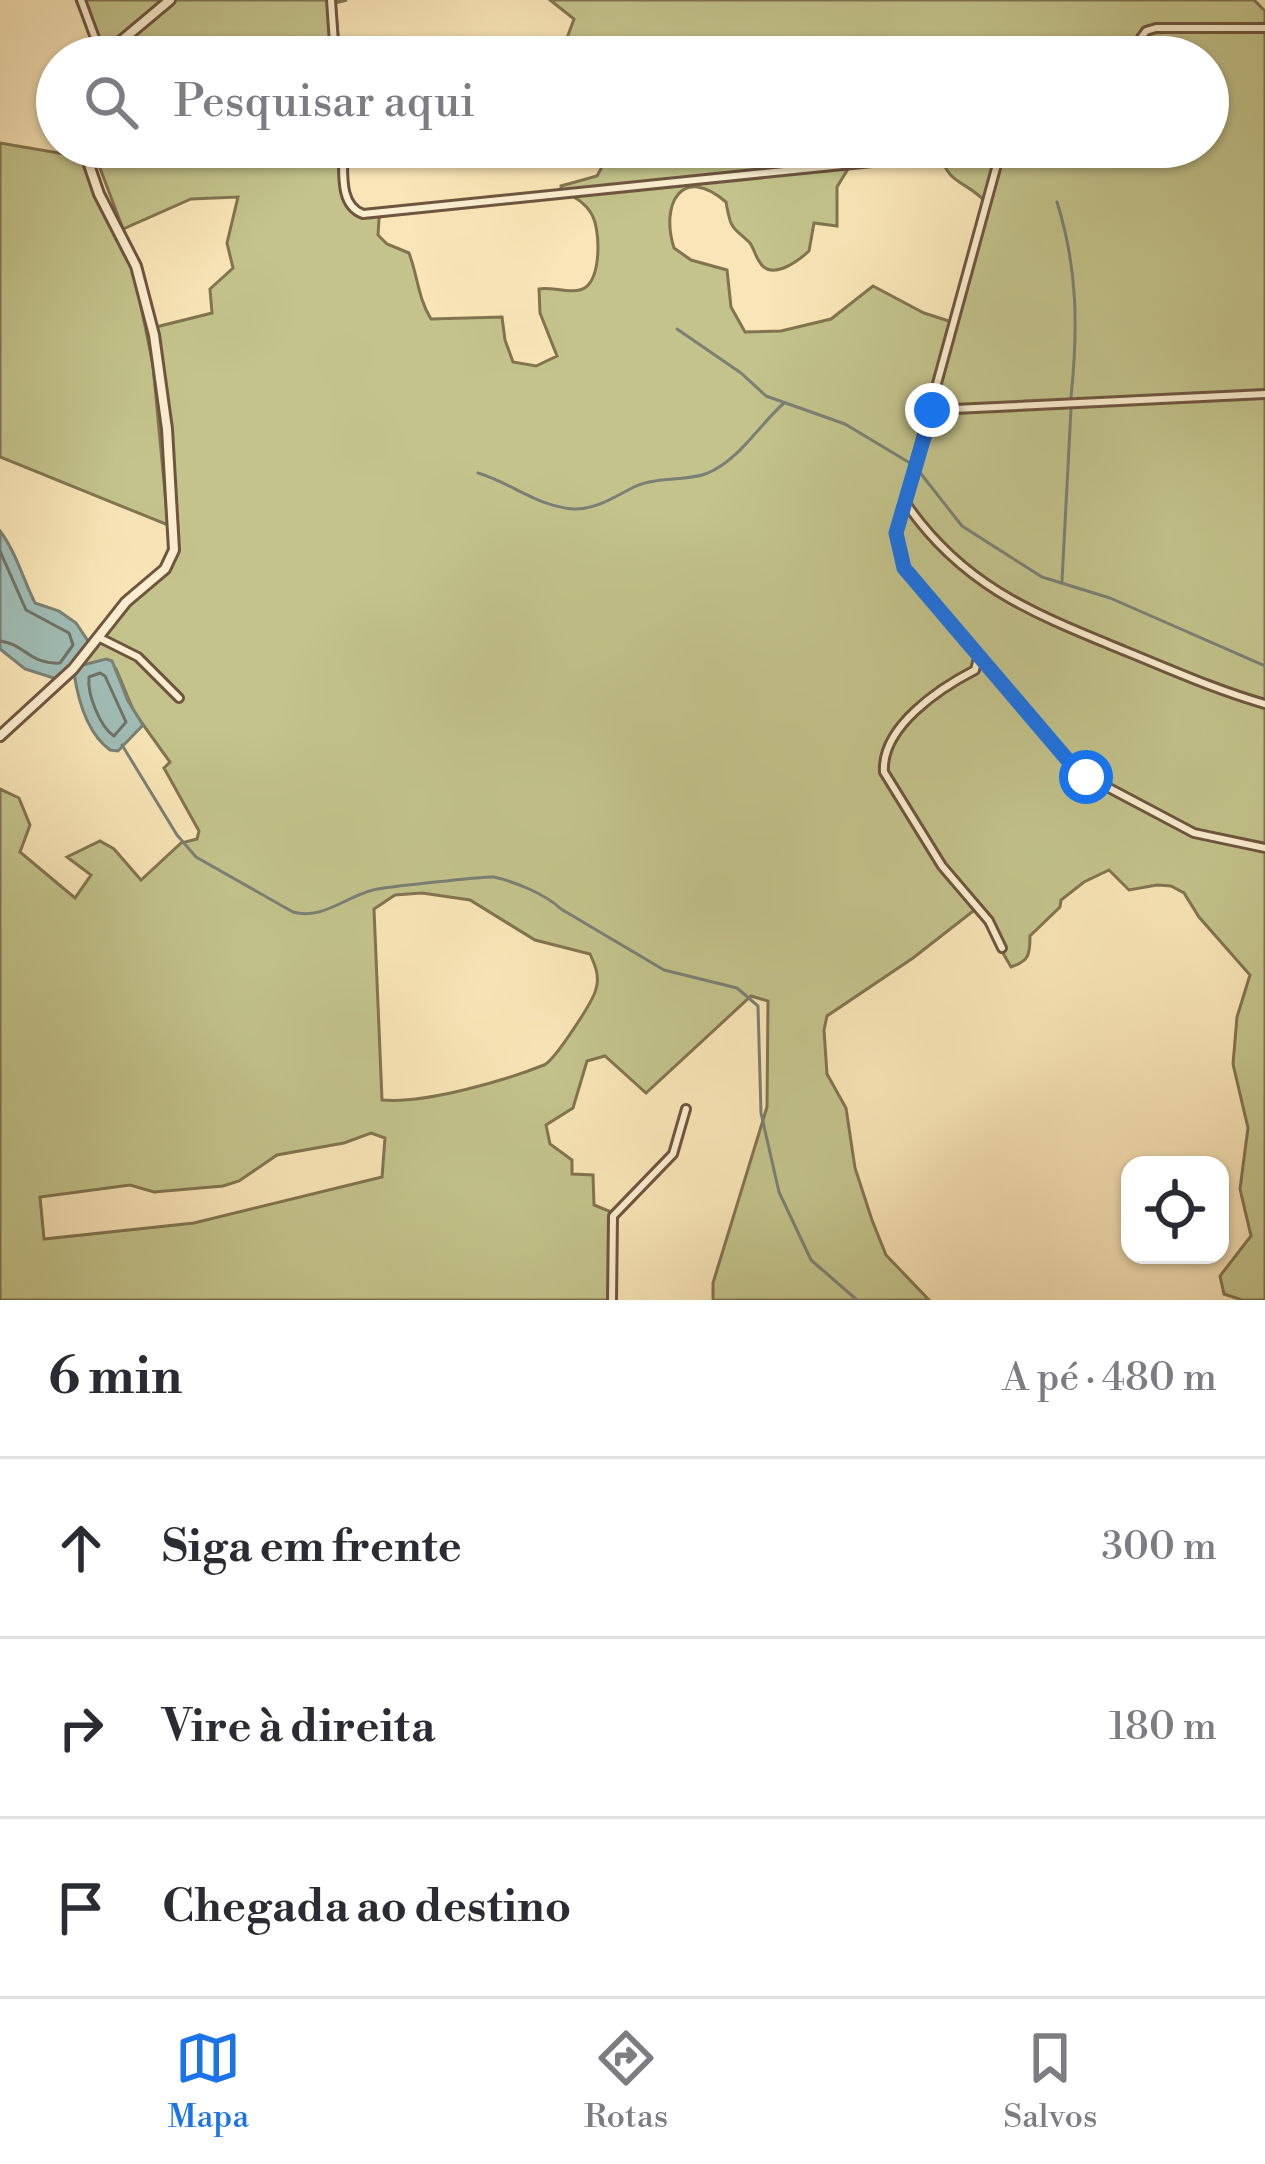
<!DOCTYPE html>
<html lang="pt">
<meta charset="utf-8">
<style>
body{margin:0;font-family:"Libre Bodoni",serif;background:#f2f2f3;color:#2b2b33}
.controls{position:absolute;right:36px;bottom:36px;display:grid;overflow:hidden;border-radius:24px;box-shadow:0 3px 9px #0004}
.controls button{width:108px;height:108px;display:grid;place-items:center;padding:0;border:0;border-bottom:3px solid #e1e1e2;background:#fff;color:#2b2b33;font:60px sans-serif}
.stop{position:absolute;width:36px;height:36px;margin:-27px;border:9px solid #1a73e8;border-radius:50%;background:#fff}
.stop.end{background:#1a73e8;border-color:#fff;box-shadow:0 3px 12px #0008}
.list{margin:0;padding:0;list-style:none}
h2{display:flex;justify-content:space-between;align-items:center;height:156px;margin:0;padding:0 48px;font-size:51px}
h2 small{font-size:39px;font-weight:400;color:#7c7c81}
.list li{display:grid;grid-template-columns:78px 1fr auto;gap:36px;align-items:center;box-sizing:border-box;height:180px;padding:0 48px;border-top:3px solid #e1e1e2}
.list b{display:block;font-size:45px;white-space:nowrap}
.list em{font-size:39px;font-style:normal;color:#7c7c81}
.icon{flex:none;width:66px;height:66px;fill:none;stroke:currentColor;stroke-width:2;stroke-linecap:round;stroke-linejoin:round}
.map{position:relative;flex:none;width:1265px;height:1300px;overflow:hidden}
.search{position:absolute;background:#fff;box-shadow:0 3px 9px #0004;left:36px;right:36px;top:36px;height:132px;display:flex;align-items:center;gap:30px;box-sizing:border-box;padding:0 42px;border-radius:66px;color:#7c7c81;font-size:45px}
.sheet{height:696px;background:#fff}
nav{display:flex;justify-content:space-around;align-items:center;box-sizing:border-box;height:168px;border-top:3px solid #e1e1e2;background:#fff;font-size:33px;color:#7c7c81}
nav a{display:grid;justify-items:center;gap:6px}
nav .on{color:#1a73e8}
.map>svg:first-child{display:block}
</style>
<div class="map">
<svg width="1265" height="1300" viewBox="0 0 1265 1300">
<rect width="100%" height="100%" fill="#f9e5b7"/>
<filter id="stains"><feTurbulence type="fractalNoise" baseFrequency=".00167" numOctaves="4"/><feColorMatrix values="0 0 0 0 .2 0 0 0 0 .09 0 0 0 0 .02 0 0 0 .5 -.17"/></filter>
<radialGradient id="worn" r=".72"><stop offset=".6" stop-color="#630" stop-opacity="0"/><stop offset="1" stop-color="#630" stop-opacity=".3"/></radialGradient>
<!-- green -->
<g fill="#c3c38b" stroke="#827451" stroke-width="3" fill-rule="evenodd">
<polygon points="76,0 163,0 100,57"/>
<polygon points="172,0 347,0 335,3 340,57 107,57"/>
<path d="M550,0H1254L1265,11V1300H1242L1224,1294L1220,1276L1251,1236L1240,1189L1248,1128L1233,1064L1237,1017L1250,975L1199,917L1184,893L1171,886L1157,885L1129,890L1109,870L1084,882L1061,900L1060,907L1030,936C1030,955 1029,961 1011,967L977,908L913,958L827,1016L824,1030L827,1074L846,1108L855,1168L872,1220L886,1255L929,1300H713V1283L767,1107L768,1001L751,996L646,1093L605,1056L587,1061L573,1108L546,1125L550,1144L572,1160V1174L593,1175L594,1205L616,1214L614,1300H0V789L19,798L30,825L20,852L75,898L91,875L67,857L100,841L114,849L141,880L181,843L197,839L199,831L164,768L170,762L134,712L116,669L80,666L126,608L172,563L168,467L152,328L212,313L210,289L233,268L227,243L238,197L191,199L123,229L92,147H344L349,199L358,211L385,209L379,219L378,235L387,244L409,253C418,277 418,298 431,319L502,317L505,340L513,362L536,366L557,356L540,313L539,289C552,286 574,296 586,287C601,275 601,229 591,213C585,203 572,195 561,190V186L597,176L613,147H1208V57H560L574,19ZM940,153C948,187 970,181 988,205L955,323L924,313L873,286L831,319L781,331L745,332L731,307L727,270L691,260L674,248C660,204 682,164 726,202C731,231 732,226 750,243C753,247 756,257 759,261C770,282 797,262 809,251L814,223L837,226V187L851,164ZM422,893L470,900L535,940L590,954C595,965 600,976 596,989C593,1002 554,1061 544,1065C504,1081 424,1104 382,1100L374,909L395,895ZM371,1133L385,1138L382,1177L194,1223L44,1239L40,1197L130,1185L154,1192L223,1186L239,1181L277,1155L344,1143Z"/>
<polygon points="0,143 88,158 135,277 153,365 168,525 0,457"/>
</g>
<!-- water -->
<g fill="#a0bdb6" stroke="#7a8076" stroke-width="3">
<path d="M0,531C16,552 23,579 35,603L59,611L76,623L90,644L60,680L25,669L0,649Z"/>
<path d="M106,659L112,661L128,701L143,725L118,751L110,750C87,733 78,700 74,673L83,665Z"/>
</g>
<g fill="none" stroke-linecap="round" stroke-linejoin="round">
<!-- shore -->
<g stroke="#707166" stroke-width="3">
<path d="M0,551L26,610L69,633L73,645L60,663C30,665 25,644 0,641"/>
<path d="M100,673L105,676L126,722L114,736C100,727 87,694 89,677Z"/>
</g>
<!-- stream -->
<g stroke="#7a8076" stroke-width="3">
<path d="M1057,202C1078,269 1078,329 1071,397"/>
<polyline points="677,329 741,373 766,396 845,424 910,463"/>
<polyline points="918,470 962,526 1042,577 1110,598 1265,666"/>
<path d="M478,473C512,483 536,506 573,509C596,510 616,496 634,487C657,476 686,482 708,473C740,459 759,425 784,403"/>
<polyline points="1062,581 1071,409"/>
<path d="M122,745L177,835L196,857L293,912C323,920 345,897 373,890C383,887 488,876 494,877C516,882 545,894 561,909L664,970L737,988L758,1006L761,1113L779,1192L811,1260L857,1300"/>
</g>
<!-- minor casing -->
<g stroke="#6f553f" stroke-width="12">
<g id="minor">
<polyline points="81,0 102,57"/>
<polyline points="331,0 335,57"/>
<polyline points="1127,57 1146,31 1156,28 1265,28"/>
<path d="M343,147C344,170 338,205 363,214L1020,147"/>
<polyline points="1001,150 896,533 904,568 1077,771 1194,833 1265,848"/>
<polyline points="933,410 1265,394"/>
<path d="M905,502C963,587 1035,614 1125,651C1172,670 1216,690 1265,704"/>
<polyline points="98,637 138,657 179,698"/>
<path d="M978,658L975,670C940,688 881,727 884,772L942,866L989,921L1002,948"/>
<polyline points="612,1300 613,1216 673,1154 686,1109"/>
</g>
</g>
<!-- tertiary casing -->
<g stroke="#6f553f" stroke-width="14">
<g id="tertiary">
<polyline points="102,57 170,0"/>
<polyline points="0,736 73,669 126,602 165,569 174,550 167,429 154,335 136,266 99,194 83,147"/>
</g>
</g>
<!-- minor -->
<use href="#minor" stroke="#fbeed0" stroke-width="6"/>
<!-- tertiary -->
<use href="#tertiary" stroke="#fbeed0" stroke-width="8"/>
</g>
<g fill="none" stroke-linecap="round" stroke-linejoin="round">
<!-- route -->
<polyline stroke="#1a73e8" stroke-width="15" points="932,410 896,533 904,568 1077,771 1086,777"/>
</g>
<rect width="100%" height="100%" filter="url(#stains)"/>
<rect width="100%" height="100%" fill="url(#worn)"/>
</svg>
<div class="controls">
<button><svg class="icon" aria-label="locate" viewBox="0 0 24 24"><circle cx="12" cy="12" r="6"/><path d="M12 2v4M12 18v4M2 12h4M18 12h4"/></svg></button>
</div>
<div class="stop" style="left:1086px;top:777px"></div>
<div class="stop end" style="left:932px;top:410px"></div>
<div class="search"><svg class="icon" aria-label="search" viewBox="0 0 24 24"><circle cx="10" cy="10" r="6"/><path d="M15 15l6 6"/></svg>Pesquisar aqui</div>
</div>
<section class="sheet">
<h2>6 min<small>A pé · 480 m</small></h2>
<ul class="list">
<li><svg class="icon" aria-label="ahead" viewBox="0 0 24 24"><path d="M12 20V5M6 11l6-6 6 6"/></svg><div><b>Siga em frente</b></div><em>300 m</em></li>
<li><svg class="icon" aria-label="right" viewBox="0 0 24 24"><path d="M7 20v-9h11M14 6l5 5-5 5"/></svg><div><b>Vire à direita</b></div><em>180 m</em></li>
<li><svg class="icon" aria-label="arrive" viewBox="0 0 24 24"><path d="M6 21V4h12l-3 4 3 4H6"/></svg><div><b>Chegada ao destino</b></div></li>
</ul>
</section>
<nav>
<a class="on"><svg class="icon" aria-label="map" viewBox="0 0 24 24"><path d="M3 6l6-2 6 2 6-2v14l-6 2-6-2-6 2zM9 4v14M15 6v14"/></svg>Mapa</a>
<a><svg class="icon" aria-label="directions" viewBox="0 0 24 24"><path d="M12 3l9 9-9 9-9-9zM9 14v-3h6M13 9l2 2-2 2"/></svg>Rotas</a>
<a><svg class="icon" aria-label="saved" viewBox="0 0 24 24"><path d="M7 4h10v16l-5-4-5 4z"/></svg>Salvos</a>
</nav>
